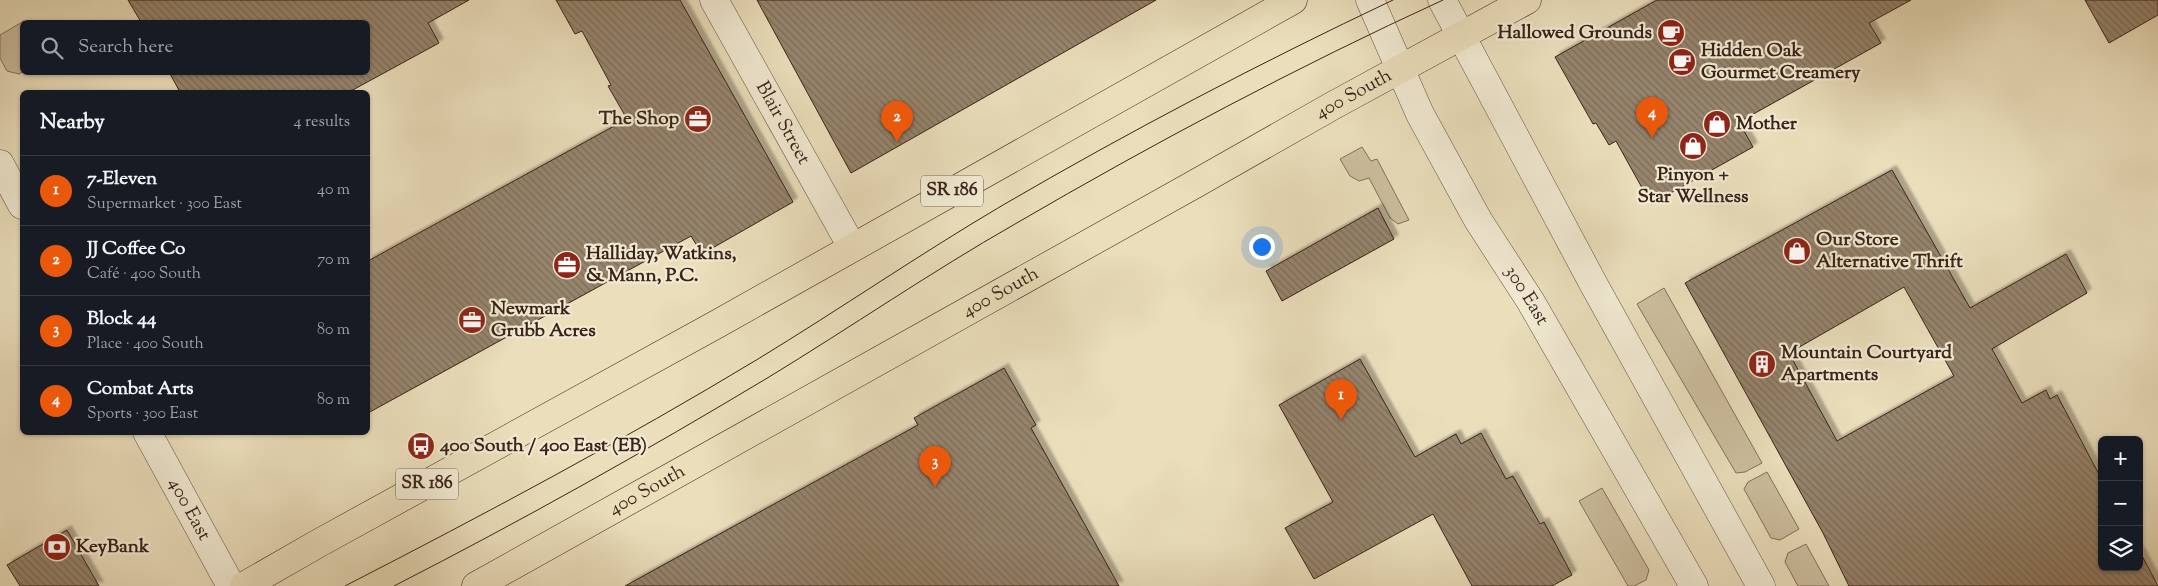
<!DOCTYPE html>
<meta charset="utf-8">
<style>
body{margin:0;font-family:"Sorts Mill Goudy",serif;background:#242831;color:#f1f3f6}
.controls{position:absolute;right:15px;bottom:15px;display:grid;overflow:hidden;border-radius:8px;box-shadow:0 1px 4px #0004}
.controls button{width:45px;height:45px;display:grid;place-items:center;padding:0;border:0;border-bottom:1px solid #363941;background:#171b24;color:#f1f3f6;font:25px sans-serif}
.you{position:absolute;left:1261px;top:246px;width:18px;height:18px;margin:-12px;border:4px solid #fff;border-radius:50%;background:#1a73e8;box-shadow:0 0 0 8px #1a73e833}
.badge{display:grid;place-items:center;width:32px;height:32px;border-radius:50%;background:#ea580c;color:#fff;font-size:16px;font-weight:700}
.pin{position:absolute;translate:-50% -41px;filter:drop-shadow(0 1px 2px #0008)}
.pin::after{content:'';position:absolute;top:26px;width:18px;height:15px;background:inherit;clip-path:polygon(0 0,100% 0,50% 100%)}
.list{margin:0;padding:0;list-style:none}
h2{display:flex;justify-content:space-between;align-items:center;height:65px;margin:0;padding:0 20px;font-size:21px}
h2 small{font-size:16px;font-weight:400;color:#9ea1a6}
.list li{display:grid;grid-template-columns:32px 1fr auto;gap:15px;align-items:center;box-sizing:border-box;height:70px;padding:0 20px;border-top:1px solid #363941}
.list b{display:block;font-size:19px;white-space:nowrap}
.list p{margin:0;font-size:16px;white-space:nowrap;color:#9ea1a6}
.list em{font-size:16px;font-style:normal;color:#9ea1a6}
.icon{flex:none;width:28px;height:28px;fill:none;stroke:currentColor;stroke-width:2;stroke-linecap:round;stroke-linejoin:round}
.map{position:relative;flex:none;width:2158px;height:586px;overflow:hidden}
.search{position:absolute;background:#171b24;box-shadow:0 1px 4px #0004;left:20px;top:20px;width:350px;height:55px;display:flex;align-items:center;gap:12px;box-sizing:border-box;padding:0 18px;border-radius:8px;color:#9ea1a6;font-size:19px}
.panel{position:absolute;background:#171b24;box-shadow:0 1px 4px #0004;left:20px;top:90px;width:350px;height:345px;border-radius:8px}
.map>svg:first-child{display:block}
</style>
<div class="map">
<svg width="2158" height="586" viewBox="0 0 2158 586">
<defs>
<pattern id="building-back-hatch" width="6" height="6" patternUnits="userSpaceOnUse" patternTransform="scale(1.25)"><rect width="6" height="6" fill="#96846d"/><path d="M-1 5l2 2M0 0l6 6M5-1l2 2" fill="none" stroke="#7b6c59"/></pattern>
<filter id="shadow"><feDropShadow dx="4.5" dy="-4.5" stdDeviation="1" flood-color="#0004"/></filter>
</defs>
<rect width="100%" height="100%" fill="#eadebb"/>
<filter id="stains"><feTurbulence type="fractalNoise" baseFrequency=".004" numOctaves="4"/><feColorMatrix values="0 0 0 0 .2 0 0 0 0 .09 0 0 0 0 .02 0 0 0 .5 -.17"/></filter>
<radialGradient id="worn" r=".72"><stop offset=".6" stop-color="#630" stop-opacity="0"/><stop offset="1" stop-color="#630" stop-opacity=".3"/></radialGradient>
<!-- green -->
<g fill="#ccbe9f" stroke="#83705c">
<polygon points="24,21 22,22 22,72 19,74 7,71 0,58 0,35"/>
<polygon points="1362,147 1371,161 1377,159 1409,220 1398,224 1390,218 1369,178 1359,181 1350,176 1340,159"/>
<polygon points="1664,288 1762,463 1745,472 1736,473 1637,304"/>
<polygon points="1767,472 1799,529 1780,540 1771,538 1744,489 1748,482"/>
<polygon points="1602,488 1649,570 1646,580 1634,586 1628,586 1579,501"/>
<polygon points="1806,544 1829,586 1798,586 1785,562 1788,553"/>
</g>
<!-- building -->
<g fill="url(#building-back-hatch)" stroke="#3a2319" fill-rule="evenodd" filter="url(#shadow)">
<polygon points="128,0 469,0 428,23 439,43 349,92 180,92 169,72 368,72 368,22 141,22"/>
<polygon points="556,0 680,0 793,202 702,254 691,236 368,413 368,261 627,119 608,86 611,85 582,31 575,34"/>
<polygon points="757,0 1156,0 851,173"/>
<polygon points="1657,0 1911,0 1869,23 1881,43 1739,122 1753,147 1651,204 1616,141 1609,145 1596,123 1593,124 1555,57"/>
<polygon points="2085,0 2158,0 2158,15 2109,43"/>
<path d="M1892,170L1970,308L2066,254L2087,293L1992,349L2022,403L2046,390L2050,399L2057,395L2102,480V567H2139V550L2158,586H1849L1823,533L1685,283ZM1904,287L1954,376L1837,441L1789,353Z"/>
<polygon points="1378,208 1394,239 1282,301 1266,271"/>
<polygon points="1360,359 1415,457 1456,434 1461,444 1481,433 1506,479 1513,476 1540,524 1544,522 1572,575 1552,586 1472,586 1433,514 1314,579 1285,528 1333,502 1279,405"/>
<polygon points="1004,368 1036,425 1031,428 1119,586 625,586 918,425 914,418"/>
<polygon points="67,530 99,586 20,586 7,565"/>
</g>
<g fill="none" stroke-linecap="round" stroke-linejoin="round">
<!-- street casing -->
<g stroke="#665242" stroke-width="29">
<g id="street">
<path id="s1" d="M714,0L852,247"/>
<path id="s2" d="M1370,0L1420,114L1478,220L1531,302L1694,586"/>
<polyline points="1442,0 1594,285 1761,586"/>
<polyline points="0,164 22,205"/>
<path id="s3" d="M147,432L231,586"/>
</g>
</g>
<!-- primary casing -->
<g stroke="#3a2319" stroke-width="29">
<g id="primary">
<polyline points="244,586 319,543 719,323 1293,0"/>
<path id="s4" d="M476,586L1195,184L1334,105L1527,0"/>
</g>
</g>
<!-- street -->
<use href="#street" stroke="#f1ead3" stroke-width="28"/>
<!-- primary -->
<use href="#primary" stroke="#eadebb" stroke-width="28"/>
<!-- tram -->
<g stroke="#3a2319" stroke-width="1">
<path d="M345,586C485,514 624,440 758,359C840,309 920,254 1003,205C1130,131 1260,63 1393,0"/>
<path d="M394,586C521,521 646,451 769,377C851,327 931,272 1015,224C1154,143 1297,67 1443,0"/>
</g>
</g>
<!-- icons -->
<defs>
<g id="cafe-disc" transform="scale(1.4375)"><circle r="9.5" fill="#8f2418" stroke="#f1ead3"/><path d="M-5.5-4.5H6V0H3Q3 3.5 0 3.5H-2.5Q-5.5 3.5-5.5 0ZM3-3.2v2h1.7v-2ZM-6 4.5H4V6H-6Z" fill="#fff"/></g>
<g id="office-disc" transform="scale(1.4375)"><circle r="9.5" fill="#8f2418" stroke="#f1ead3"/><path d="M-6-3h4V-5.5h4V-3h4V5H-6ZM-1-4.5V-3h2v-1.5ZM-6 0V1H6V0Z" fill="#fff"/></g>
<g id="shop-disc" transform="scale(1.4375)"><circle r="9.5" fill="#8f2418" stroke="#f1ead3"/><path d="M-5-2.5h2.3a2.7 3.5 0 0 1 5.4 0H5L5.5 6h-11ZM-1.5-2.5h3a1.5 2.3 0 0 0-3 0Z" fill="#fff"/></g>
<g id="building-disc" transform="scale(1.4375)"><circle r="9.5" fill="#8f2418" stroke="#f1ead3"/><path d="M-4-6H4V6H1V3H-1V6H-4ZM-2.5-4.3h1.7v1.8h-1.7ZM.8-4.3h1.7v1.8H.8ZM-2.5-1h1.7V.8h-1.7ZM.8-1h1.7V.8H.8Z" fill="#fff"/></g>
<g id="bus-disc" transform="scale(1.4375)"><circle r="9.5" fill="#8f2418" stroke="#f1ead3"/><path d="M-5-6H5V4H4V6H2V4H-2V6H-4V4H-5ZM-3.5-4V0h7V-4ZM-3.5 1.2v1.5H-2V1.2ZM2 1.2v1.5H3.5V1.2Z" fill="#fff"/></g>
<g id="bank-disc" transform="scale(1.4375)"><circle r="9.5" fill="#8f2418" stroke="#f1ead3"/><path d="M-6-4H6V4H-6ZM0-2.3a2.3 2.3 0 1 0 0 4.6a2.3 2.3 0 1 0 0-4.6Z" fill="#fff"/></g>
</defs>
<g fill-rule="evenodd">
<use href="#cafe-disc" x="1671" y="33"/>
<use href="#cafe-disc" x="1682" y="62"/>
<use href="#office-disc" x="698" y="119"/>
<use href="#shop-disc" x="1717" y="124"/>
<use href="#shop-disc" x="1693" y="146"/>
<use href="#shop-disc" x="1797" y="251"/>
<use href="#office-disc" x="567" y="265"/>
<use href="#office-disc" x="472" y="320"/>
<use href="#building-disc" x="1762" y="364"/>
<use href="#bus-disc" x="421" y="446"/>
<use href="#bank-disc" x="57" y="547"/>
</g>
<g text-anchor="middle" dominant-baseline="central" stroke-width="4.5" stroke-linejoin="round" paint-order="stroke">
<!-- shield labels -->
<g fill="#f1ead3" stroke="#715f51" stroke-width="1">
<rect x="921" y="175.5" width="62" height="31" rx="4"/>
<rect x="396" y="468.5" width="62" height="31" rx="4"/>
</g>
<g font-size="18" font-weight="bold" fill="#3a2319">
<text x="952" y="191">SR 186</text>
<text x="427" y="484">SR 186</text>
</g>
<!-- poi labels -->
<g font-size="19" font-weight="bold" fill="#3a2319" stroke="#f1ead3" text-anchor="start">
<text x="1652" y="33" text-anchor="end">Hallowed Grounds</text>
<text x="1701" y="51">Hidden Oak<tspan x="1701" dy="22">Gourmet Creamery</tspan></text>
<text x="679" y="119" text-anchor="end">The Shop</text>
<text x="1736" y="124">Mother</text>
<text x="1693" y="175" text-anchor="middle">Pinyon +<tspan x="1693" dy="22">Star Wellness</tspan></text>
<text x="1816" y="240">Our Store<tspan x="1816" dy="22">Alternative Thrift</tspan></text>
<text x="586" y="254">Halliday, Watkins,<tspan x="586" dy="22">&amp; Mann, P.C.</tspan></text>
<text x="491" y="309">Newmark<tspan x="491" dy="22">Grubb Acres</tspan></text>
<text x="1781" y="353">Mountain Courtyard<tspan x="1781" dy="22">Apartments</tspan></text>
<text x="440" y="446">400 South / 400 East (EB)</text>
<text x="76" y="547">KeyBank</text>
</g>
<!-- street labels -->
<g font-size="19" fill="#3a2319" stroke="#f1ead3">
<text stroke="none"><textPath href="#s4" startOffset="1006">400 South</textPath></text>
<text stroke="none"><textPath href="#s1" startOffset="141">Blair Street</textPath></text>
<text stroke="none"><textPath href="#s4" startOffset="601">400 South</textPath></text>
<text stroke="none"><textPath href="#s2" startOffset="335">300 East</textPath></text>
<text stroke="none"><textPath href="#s4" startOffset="196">400 South</textPath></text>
<text stroke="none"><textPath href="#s3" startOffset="88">400 East</textPath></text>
</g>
</g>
<rect width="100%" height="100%" filter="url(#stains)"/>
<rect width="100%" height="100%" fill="url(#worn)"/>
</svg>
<div class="controls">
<button>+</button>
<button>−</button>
<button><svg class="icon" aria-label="layers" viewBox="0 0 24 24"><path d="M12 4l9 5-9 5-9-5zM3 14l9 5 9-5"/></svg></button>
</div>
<div class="you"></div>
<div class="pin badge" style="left:1341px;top:420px">1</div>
<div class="pin badge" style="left:897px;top:142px">2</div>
<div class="pin badge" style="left:935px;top:487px">3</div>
<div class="pin badge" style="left:1652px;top:138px">4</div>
<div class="search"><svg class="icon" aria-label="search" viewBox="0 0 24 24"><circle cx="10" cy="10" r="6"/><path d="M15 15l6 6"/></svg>Search here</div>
<section class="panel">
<h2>Nearby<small>4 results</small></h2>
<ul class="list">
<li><span class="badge">1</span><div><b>7-Eleven</b><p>Supermarket · 300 East</p></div><em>40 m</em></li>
<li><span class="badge">2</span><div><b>JJ Coffee Co</b><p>Café · 400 South</p></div><em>70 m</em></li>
<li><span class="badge">3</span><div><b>Block 44</b><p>Place · 400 South</p></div><em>80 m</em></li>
<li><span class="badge">4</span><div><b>Combat Arts</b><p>Sports · 300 East</p></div><em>80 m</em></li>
</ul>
</section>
</div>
